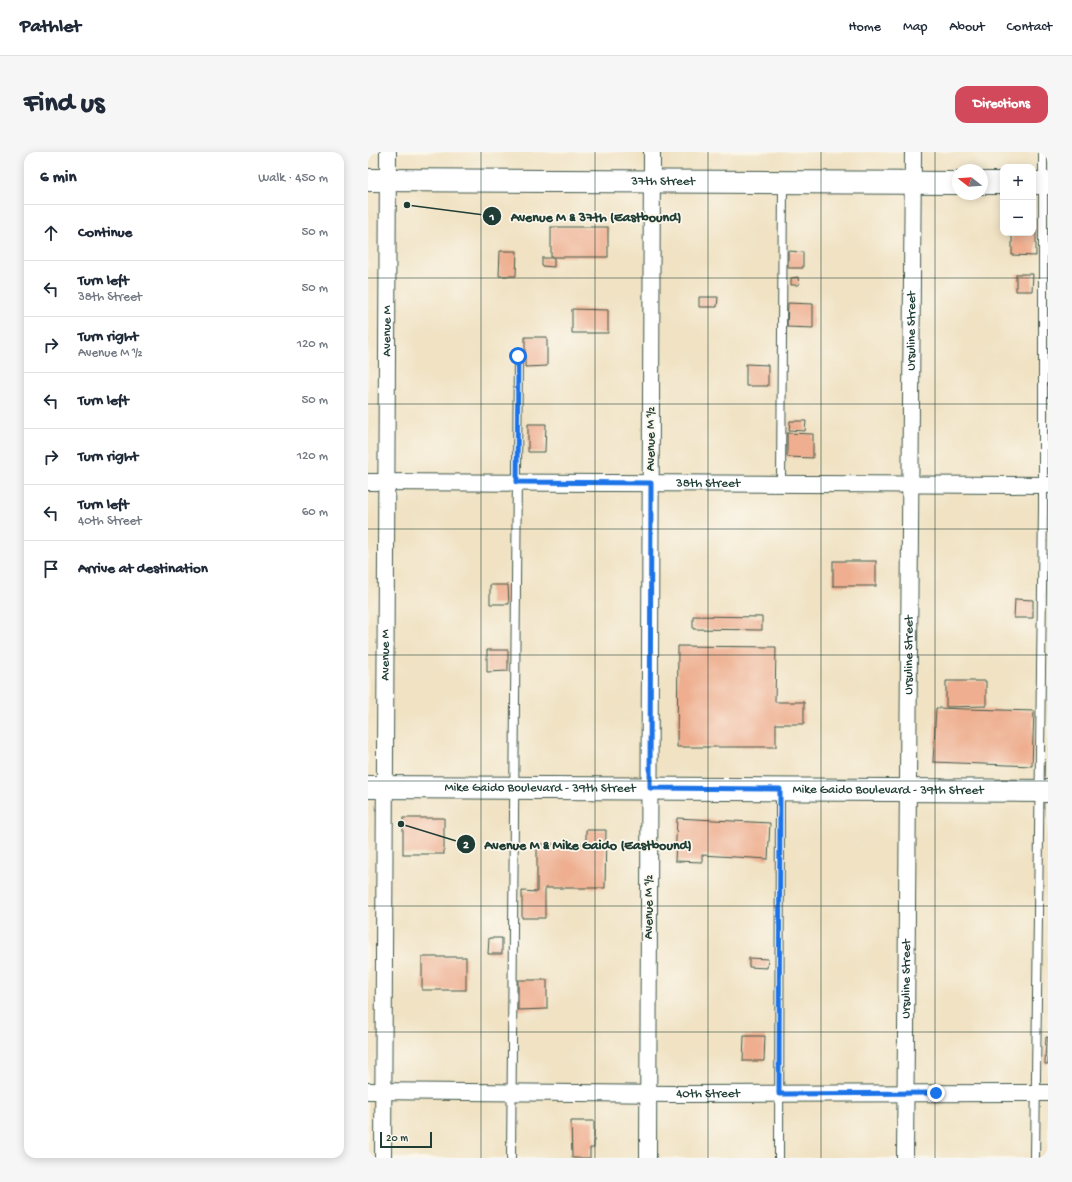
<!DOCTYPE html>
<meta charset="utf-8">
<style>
body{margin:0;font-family:"Gochi Hand",sans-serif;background:#f6f6f7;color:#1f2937}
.controls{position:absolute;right:12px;top:12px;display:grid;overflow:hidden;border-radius:8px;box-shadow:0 2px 10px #0003}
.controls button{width:36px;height:36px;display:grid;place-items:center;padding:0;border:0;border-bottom:1px solid #e0e1e3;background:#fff;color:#1f2937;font:20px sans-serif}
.compass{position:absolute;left:584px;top:12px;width:36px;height:36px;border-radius:50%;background:#fff;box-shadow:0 2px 10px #0003;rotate:287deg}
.scale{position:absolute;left:12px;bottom:10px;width:52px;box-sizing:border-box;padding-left:4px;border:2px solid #1f3d34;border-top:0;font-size:11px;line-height:14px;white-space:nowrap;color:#1f3d34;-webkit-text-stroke:3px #fbf7ec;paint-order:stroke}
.stop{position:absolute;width:12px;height:12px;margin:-9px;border:3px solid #1a73e8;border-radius:50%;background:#fff}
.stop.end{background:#1a73e8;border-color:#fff;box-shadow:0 1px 4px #0008}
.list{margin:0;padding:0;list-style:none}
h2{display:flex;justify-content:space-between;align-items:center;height:52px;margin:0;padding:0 16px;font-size:17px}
h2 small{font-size:13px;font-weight:400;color:#747a83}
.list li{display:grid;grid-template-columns:26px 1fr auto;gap:12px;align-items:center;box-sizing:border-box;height:56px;padding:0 16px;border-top:1px solid #e0e1e3}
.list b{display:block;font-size:15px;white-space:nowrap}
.list p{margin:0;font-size:13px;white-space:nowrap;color:#747a83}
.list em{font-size:13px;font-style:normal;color:#747a83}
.icon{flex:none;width:22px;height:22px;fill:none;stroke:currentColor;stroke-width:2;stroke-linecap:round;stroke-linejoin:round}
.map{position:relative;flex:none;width:680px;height:1006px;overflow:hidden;border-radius:12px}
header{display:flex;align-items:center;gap:24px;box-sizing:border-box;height:56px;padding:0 20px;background:#fff;border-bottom:1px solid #e0e1e3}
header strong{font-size:19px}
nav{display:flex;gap:22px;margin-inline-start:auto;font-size:14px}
.intro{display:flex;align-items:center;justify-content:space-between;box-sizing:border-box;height:96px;padding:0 24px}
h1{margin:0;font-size:28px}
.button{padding:10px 18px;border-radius:12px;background:#d1495b;color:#fff;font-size:14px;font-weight:700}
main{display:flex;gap:24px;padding:0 24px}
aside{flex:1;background:#fff;border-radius:12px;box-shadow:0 2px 10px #0003}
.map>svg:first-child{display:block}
</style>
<header>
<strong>Pathlet</strong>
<nav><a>Home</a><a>Map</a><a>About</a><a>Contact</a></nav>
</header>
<div class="intro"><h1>Find us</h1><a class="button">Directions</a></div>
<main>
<aside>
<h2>6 min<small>Walk · 450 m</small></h2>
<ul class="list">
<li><svg class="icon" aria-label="ahead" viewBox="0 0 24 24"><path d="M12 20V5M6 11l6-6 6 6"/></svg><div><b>Continue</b></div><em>50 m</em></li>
<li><svg class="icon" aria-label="left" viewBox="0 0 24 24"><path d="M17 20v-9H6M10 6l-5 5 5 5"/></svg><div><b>Turn left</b><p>38th Street</p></div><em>50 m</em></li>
<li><svg class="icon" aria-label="right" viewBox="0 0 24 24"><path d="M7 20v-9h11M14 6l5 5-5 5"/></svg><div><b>Turn right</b><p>Avenue M ½</p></div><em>120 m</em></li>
<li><svg class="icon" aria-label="left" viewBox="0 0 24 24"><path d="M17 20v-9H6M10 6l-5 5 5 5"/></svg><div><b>Turn left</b></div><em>50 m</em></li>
<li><svg class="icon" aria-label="right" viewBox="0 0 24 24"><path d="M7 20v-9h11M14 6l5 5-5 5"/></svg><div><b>Turn right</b></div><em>120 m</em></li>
<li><svg class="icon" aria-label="left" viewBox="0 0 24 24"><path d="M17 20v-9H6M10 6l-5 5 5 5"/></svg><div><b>Turn left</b><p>40th Street</p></div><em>60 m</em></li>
<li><svg class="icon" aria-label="arrive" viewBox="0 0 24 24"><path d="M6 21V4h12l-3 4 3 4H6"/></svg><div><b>Arrive at destination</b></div></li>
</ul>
</aside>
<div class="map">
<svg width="680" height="1006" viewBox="0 0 680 1006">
<rect width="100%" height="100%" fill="#fbf7ec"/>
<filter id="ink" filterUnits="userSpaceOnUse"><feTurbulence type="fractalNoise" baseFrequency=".025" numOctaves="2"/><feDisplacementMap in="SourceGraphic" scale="8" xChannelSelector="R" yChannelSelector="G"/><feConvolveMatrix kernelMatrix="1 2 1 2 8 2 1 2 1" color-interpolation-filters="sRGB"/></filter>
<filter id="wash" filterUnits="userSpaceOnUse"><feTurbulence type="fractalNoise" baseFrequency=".012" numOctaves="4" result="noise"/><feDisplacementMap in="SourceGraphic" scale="16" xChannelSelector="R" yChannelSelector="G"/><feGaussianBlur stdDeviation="0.9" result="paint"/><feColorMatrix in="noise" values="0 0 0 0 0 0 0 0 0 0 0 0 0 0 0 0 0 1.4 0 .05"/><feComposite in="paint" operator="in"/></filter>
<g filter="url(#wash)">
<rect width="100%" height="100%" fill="#f0e2c3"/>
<g id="blocks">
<!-- building -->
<g fill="#eeae8f">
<rect x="183" y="75" width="57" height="30"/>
<polygon points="665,77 668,77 668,104 644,103 644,81 665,81"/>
<polygon points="132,99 149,99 148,124 131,124"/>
<polygon points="420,99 435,100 435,116 420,116"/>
<polygon points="174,106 186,106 186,115 174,114"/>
<polygon points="648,122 665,122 664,139 648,139"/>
<polygon points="430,125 431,133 423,133 423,126"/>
<polygon points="331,145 350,145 349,155 331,155"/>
<polygon points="420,151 445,152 445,176 419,175"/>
<polygon points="204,157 240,158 240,181 204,181"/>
<polygon points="157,185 179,185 179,214 157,215"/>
<polygon points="378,212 400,213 400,234 378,234"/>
<polygon points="422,269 438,269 437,279 421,278"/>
<polygon points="160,272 178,272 177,300 160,300"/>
<polygon points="419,281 445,282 445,306 419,305"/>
<rect x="465" y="409" width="43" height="25"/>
<polygon points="122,433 140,433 141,452 122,452"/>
<polygon points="647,447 665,448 665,466 646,466"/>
<polygon points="325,464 394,465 394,478 325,477"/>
<polygon points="310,494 408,495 407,550 436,550 436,572 408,572 408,595 309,595"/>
<polygon points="119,498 140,498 140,519 119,520"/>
<polygon points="578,529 618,529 618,554 578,555"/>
<polygon points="568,556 666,559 664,614 565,610"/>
<rect x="35" y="666" width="41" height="36"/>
<polygon points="309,666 402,671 400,707 334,703 334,710 307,709"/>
<polygon points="218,678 238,678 237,736 177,736 177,766 154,766 154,739 169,740 169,692 218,692"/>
<polygon points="121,786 134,786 134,802 120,802"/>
<rect x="54" y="805" width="44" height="33"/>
<polygon points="381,806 400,807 399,816 381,815"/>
<polygon points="150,828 179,828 179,857 150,858"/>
<polygon points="376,884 397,884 396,909 375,909"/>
<polygon points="678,885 680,885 680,912 677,912"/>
<polygon points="203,969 226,969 226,996 222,996 222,1006 204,1006"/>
</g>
</g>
</g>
<g filter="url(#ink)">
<use href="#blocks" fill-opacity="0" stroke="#3e5649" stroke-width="1"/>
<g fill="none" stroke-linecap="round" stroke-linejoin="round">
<!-- lane casing -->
<g stroke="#3e5649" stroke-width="10">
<g id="lane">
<polyline points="413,332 415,30"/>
<polyline points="143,1006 150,204"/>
<polyline points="411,1006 412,639"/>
<polyline points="667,1006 675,356 675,0"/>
</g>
</g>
<!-- street casing -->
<g stroke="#3e5649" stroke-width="18">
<g id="street">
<path id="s1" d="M0,330L680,333"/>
<path id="s2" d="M0,939L306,942L680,941"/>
<path id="s3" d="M15,1006L20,0"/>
<polyline points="280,1006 284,0"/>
<path id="s4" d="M537,1006L545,0"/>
</g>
</g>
<!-- secondary casing -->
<g stroke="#3e5649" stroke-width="24">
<g id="secondary">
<path id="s5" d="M0,28L590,31"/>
<polyline points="614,31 635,31"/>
<polyline points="665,31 680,31"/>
<path id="s6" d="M0,635L680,639"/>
</g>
</g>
<!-- lane -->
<use href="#lane" stroke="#fff" stroke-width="8"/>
<!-- street -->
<use href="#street" stroke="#fff" stroke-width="16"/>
<!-- secondary -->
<use href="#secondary" stroke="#fff" stroke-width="22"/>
</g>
</g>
<g fill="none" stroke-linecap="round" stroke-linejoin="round" filter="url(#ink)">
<!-- route -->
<polyline stroke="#1a73e8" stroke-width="5" points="150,204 149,330 283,331 282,636 412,637 411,942 568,941"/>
</g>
<!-- grid -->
<path fill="none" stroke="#1f3d34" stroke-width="1" stroke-opacity="0.55" d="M113,0V1006M227,0V1006M340,0V1006M453,0V1006M567,0V1006M0,126H680M0,252H680M0,377H680M0,503H680M0,629H680M0,754H680M0,880H680"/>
<g text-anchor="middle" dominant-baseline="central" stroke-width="3.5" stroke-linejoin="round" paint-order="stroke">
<!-- street labels -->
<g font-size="13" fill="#1f3d34" stroke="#fbf7ec">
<text stroke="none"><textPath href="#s5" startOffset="295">37th Street</textPath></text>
<text stroke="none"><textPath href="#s3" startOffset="827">Avenue M</textPath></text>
<text stroke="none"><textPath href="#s4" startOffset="827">Ursuline Street</textPath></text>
<text transform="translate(283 287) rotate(-90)">Avenue M ½</text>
<text stroke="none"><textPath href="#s1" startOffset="340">38th Street</textPath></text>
<text stroke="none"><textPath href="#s3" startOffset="503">Avenue M</textPath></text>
<text stroke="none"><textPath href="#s4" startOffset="503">Ursuline Street</textPath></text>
<text stroke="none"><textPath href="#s6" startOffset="172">Mike Gaido Boulevard - 39th Street</textPath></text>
<text stroke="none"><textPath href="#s6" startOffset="520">Mike Gaido Boulevard - 39th Street</textPath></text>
<text transform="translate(281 755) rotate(-90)">Avenue M ½</text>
<text stroke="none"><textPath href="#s4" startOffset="179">Ursuline Street</textPath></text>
<text stroke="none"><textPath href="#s2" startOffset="340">40th Street</textPath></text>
</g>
</g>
<!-- callouts -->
<path fill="none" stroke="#1f3d34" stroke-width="1.5" d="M39 53L124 64M33 672L98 692"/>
<g fill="#1f3d34" stroke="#fbf7ec" stroke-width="1.5">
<circle cx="39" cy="53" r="4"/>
<circle cx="33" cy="672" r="4"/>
<circle cx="124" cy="64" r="10"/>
<circle cx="98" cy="692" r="10"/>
</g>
<g font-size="12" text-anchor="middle" font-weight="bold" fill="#fff">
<text x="124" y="68">1</text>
<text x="98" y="696">2</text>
</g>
<g font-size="14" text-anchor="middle" font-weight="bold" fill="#1f3d34" stroke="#fbf7ec" stroke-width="3.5" stroke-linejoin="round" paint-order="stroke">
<text x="228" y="69">Avenue M &amp; 37th (Eastbound)</text>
<text x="220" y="697">Avenue M &amp; Mike Gaido (Eastbound)</text>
</g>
</svg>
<div class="controls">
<button>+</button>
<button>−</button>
</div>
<svg class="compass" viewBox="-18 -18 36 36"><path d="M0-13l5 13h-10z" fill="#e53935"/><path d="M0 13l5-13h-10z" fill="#747a83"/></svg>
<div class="scale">20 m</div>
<div class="stop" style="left:150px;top:204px"></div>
<div class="stop end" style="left:568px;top:941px"></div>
</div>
</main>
